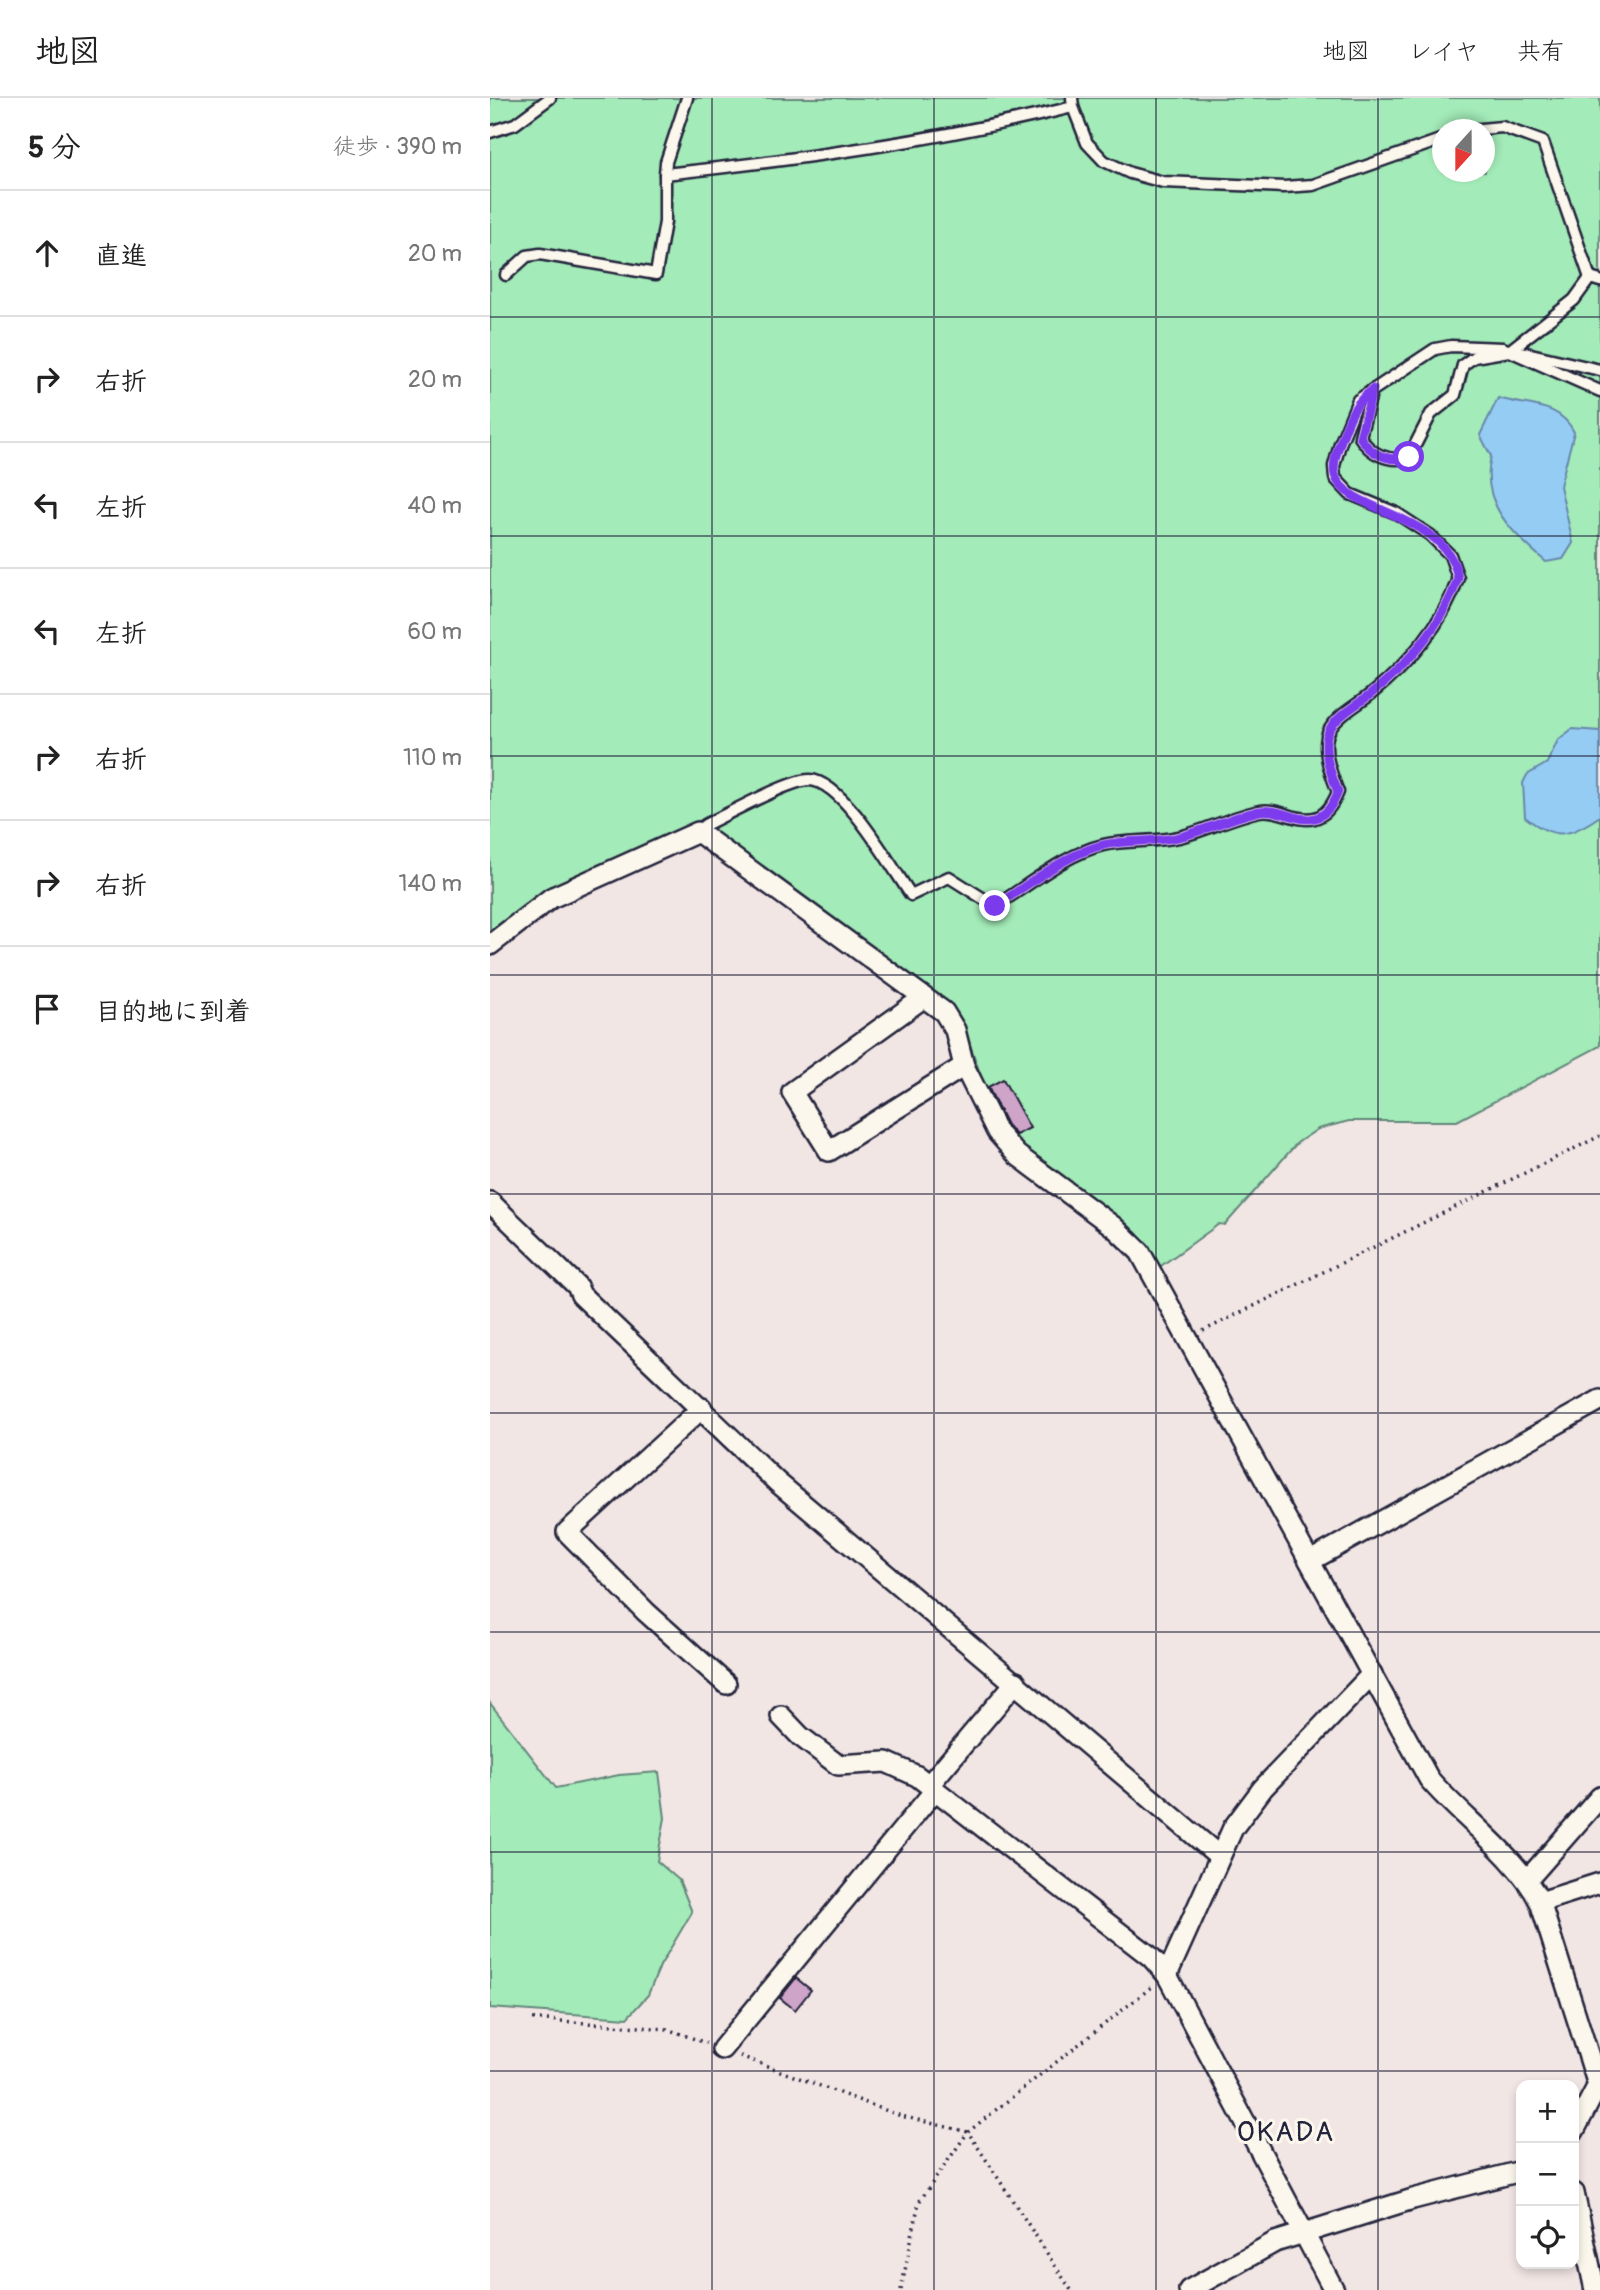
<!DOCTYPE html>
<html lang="ja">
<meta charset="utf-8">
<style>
body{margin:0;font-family:Pangolin,"Klee One",sans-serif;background:#f2f2f2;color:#222}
.controls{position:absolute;right:21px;bottom:21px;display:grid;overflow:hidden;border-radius:14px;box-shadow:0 4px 10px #0003}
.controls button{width:63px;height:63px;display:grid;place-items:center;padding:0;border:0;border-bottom:2px solid #e0e0e0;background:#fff;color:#222;font:35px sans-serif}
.compass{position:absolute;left:942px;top:21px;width:63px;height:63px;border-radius:50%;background:#fff;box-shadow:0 4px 10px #0003;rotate:201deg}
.stop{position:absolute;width:21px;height:21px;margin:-16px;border:5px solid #7c3aed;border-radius:50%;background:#fff}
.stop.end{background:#7c3aed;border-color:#fff;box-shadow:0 2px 7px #0008}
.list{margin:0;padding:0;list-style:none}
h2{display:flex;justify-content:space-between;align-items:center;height:91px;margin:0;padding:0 28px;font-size:30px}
h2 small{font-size:23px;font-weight:400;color:#767676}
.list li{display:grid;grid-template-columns:46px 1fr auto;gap:21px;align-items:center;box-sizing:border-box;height:126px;padding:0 28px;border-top:2px solid #e0e0e0}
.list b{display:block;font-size:26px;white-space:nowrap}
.list em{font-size:23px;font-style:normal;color:#767676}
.icon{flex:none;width:38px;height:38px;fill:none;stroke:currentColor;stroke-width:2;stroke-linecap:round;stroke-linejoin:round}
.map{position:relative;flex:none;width:1110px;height:2192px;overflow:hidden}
header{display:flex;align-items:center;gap:42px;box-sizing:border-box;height:98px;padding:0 35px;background:#fff;border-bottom:2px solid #e0e0e0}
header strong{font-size:33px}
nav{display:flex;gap:38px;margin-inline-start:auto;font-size:24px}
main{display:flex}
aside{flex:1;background:#fff}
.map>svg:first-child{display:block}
</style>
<header>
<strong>地図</strong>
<nav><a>地図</a><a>レイヤ</a><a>共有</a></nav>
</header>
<main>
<aside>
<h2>5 分<small>徒歩 · 390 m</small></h2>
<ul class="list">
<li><svg class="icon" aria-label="ahead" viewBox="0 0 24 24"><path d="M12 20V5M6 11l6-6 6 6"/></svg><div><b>直進</b></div><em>20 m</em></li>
<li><svg class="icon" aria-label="right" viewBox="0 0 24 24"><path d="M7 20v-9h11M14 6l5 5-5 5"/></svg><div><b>右折</b></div><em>20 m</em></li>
<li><svg class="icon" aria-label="left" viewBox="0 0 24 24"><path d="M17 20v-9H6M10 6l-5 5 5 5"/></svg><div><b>左折</b></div><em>40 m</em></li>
<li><svg class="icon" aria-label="left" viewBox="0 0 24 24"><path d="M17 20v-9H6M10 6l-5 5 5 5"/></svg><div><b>左折</b></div><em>60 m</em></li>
<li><svg class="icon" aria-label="right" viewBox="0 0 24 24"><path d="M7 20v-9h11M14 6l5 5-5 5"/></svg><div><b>右折</b></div><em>110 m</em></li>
<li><svg class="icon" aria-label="right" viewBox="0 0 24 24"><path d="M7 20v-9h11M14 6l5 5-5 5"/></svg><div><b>右折</b></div><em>140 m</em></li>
<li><svg class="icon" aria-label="arrive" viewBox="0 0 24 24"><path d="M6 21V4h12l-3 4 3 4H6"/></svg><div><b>目的地に到着</b></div></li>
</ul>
</aside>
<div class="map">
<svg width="1110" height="2192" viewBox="0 0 1110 2192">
<rect width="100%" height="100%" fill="#f2e6e5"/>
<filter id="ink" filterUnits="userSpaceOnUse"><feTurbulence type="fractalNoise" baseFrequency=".0143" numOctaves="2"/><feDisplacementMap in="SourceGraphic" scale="14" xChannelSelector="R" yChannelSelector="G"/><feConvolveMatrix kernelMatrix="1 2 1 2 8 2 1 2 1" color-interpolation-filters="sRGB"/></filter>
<g filter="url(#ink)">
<!-- green -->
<g fill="#a3ebb8" stroke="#62867a" stroke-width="2" fill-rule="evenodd">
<path d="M0,0H1110V948L967,1023H859L828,1031L807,1045L735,1127L729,1126L668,1170L552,1079L507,1023L474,930L466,916L224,737L226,726L245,708L45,799L0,836ZM953,32H995V74H953Z"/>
<polygon points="0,1605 66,1690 129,1677 169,1674 175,1720 167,1763 189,1782 202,1814 170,1868 158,1897 137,1920 0,1910"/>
</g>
<!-- water -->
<g fill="#95ccf4" stroke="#6788aa" stroke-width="2">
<path d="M1008,300C1038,309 1069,304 1084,334L1070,388L1083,445L1073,461L1056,464C1023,435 989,406 1001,358L990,337Z"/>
<path d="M1082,631L1110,633V718C1080,739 1065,743 1035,719L1033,685L1037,677L1057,665L1068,642Z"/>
</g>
<!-- building -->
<g fill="#cea4c9" stroke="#22223b" stroke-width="2">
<polygon points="513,981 540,1030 526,1037 517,1027 498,989"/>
<polygon points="306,1880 321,1892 305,1912 290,1900"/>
</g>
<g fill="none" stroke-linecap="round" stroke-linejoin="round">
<!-- lane casing -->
<g stroke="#22223b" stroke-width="15">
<g id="lane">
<polyline points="583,9 597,45 614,63 640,75 673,84 794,89 823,87 953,41"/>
<polyline points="980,32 1012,29 1053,44 1100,180"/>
<polyline points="0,34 25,26 60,0"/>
<polyline points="175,76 176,64 197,0"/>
<path d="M16,177L37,158L50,156L166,176L175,124V76C312,61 450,42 583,9L582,0"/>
<polyline points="1032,254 1110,272"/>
<path d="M882,292L870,339C880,356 899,365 919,359L941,316L965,297L973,267L984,259L1019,253L1084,202L1100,180L1110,183"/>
<path d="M208,734L215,727C236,717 301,681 320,682C354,684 402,770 421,797L459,779L505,808C538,788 575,756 613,747C639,741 667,745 693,738C719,731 744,718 770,713C796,708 828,744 848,694C841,676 830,649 840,631C849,616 869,606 881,596C918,566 954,525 968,480L960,457L940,437L906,415L860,396L845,380L844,368L850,346L868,302L945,251L961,248L1013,250L1110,293"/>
</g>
</g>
<!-- street casing -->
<g stroke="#22223b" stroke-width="24">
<g id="street">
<path d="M0,847L61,800L208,734L454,914L465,932L474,968L507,1034L527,1057L624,1129L650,1154L939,1681C974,1722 1025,1756 1050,1804L1108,1987L1084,2033"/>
<polyline points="433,900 302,994 339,1053 474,968"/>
<polyline points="0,1104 87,1188 91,1197 287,1384 729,1758"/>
<polyline points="212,1310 77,1434 156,1514 236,1586"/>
<polyline points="820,1463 1110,1302"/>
<polyline points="291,1618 310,1638 348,1667 396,1664 427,1678 661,1859 677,1877 844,2192"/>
<polyline points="439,1687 526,1584"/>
<polyline points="1038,1781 1110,1699"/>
<polyline points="1050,1804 1110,1785"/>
<polyline points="677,1877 743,1730 773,1690 882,1576"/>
<polyline points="232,1951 445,1692"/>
<polyline points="1084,2095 1105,2192"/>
<polyline points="699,2192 785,2144 923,2101 1031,2073"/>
</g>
</g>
<!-- path -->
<g stroke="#22223b" stroke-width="3.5" stroke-dasharray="2 5" stroke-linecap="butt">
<polyline points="713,1233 1110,1038"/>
<polyline points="43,1921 177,1931 216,1945"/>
<polyline points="250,1958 411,2018 478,2034 581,2192"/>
<polyline points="411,2192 429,2104 478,2034 664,1887"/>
</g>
<!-- lane -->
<use href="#lane" stroke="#fbf7ec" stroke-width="10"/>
<!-- street -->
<use href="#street" stroke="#fbf7ec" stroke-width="19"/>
</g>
</g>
<g fill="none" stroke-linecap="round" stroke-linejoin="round" filter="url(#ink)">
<!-- route -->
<path stroke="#7c3aed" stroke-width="9" d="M505,808C538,788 575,756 613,747C639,741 667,745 693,738C719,731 744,718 770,713C796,708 829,744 848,694C841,676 830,649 840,631C849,616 869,606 881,596C918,566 954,525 968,480C957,414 855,415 845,377C842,365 848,351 852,340C860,319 864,305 883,291L870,339C880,356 899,365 919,359"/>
</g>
<!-- grid -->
<path fill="none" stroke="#22223b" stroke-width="2" stroke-opacity="0.55" d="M222,0V2192M444,0V2192M666,0V2192M888,0V2192M0,219H1110M0,438H1110M0,658H1110M0,877H1110M0,1096H1110M0,1315H1110M0,1534H1110M0,1754H1110M0,1973H1110"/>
<g text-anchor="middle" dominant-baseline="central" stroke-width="6" stroke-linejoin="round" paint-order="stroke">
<!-- quarter labels -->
<g font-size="28" letter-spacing="2" fill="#22223b" stroke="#fbf7ec">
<text x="796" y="2034">OKADA</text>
</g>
</g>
</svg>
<div class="controls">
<button>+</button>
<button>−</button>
<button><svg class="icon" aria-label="locate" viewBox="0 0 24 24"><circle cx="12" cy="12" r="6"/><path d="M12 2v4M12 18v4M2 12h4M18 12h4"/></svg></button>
</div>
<svg class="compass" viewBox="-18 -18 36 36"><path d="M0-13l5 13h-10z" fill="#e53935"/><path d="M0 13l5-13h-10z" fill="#767676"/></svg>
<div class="stop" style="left:919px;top:359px"></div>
<div class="stop end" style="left:505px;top:808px"></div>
</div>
</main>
